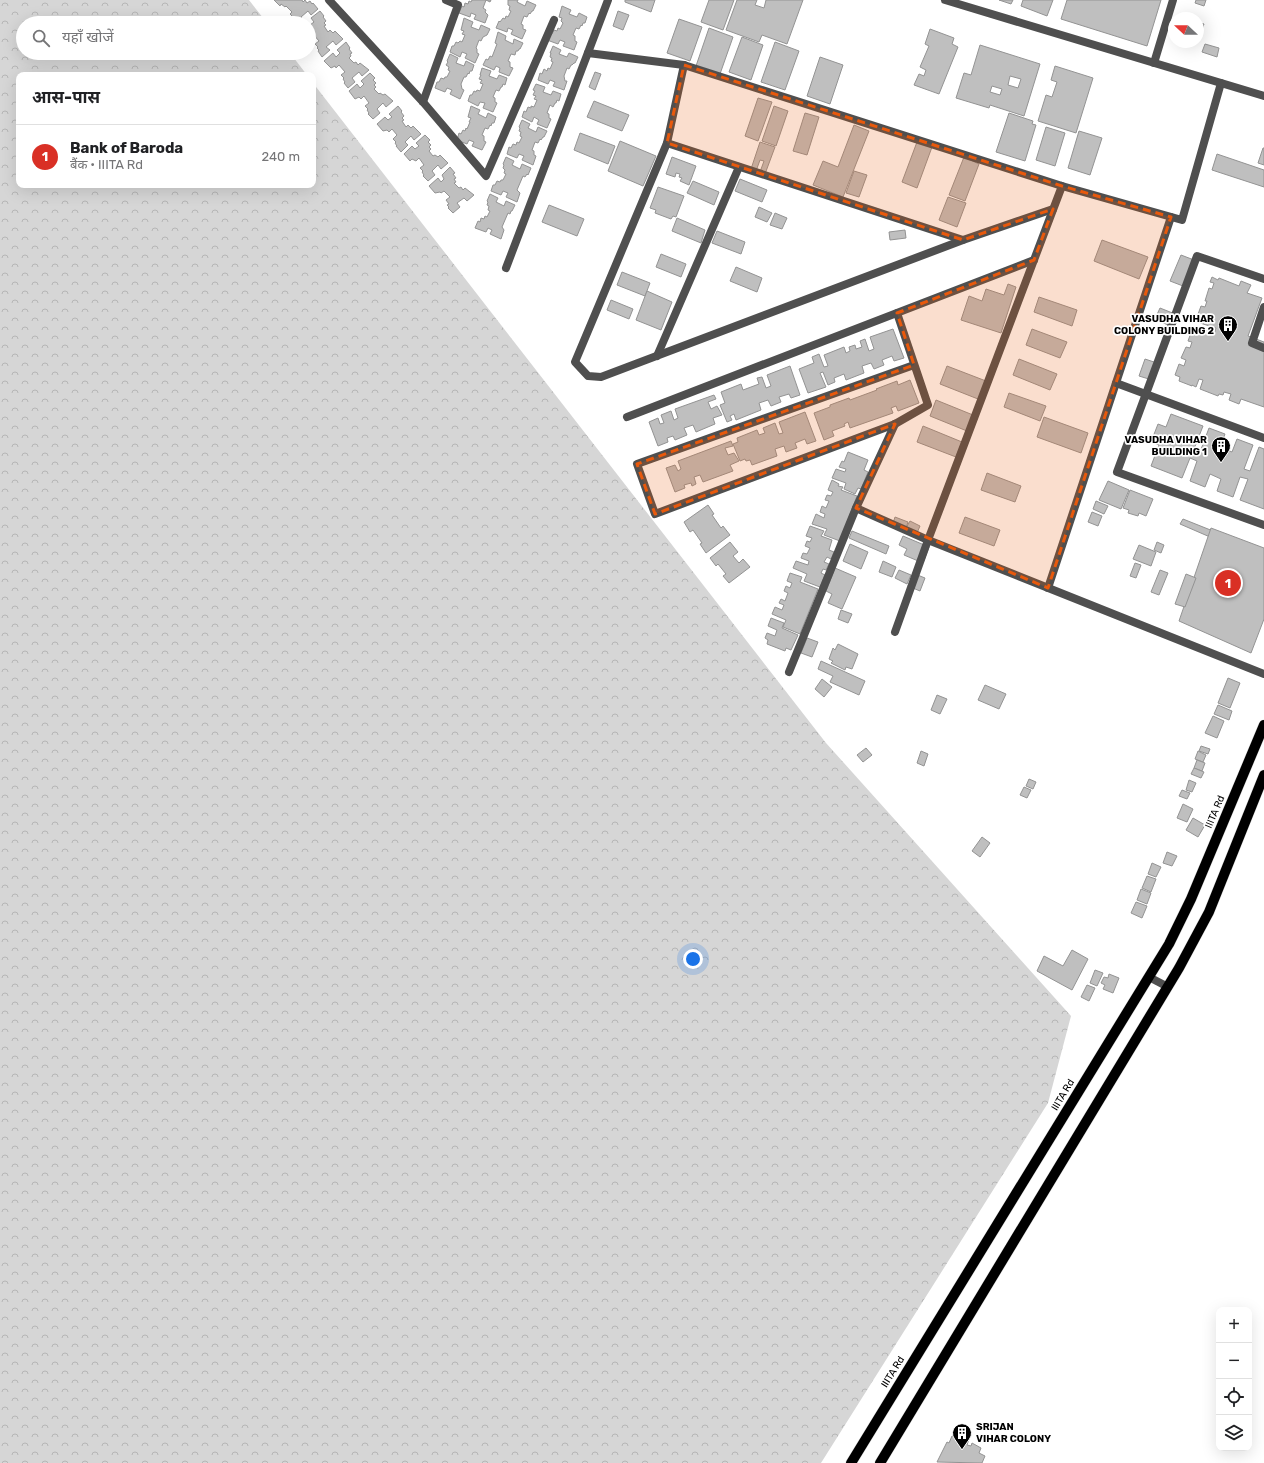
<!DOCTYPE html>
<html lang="hi">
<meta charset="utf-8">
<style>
body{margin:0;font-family:Rubik,"Noto Sans Devanagari",sans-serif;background:#f6f6f6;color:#202124}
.controls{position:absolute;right:12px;bottom:12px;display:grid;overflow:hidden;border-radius:8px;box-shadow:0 4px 16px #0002}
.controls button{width:36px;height:36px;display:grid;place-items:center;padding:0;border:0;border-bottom:1px solid #e0e0e0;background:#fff;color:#202124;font:20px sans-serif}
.compass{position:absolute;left:1168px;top:12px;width:36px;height:36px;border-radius:50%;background:#fff;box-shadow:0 4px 16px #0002;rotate:292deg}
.you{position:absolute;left:693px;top:959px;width:14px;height:14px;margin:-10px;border:3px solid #fff;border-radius:50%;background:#1a73e8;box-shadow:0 0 0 6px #1a73e833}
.badge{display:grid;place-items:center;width:26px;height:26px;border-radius:50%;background:#d93025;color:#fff;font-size:13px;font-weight:700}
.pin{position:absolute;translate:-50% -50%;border:2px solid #fff;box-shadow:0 1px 4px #0006}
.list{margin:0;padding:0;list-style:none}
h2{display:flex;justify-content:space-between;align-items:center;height:52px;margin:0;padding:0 16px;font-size:17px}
h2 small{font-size:13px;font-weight:400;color:#757577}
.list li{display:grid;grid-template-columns:26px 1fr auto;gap:12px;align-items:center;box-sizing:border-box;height:64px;padding:0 16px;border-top:1px solid #e0e0e0}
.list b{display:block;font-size:15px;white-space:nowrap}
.list p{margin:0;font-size:13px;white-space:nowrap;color:#757577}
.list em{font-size:13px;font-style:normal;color:#757577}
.icon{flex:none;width:22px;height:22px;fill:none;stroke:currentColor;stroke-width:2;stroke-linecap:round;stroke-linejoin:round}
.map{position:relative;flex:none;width:1264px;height:1463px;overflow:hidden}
.search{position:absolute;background:#fff;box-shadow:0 4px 16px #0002;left:16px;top:16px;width:300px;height:44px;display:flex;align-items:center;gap:10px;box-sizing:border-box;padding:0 14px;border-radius:22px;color:#757577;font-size:15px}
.panel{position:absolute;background:#fff;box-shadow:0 4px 16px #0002;left:16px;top:72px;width:300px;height:116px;border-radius:8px}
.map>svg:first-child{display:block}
</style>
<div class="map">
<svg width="1264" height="1463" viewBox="0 0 1264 1463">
<defs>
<pattern id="forest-crowns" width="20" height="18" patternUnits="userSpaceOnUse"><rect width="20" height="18" fill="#d6d6d6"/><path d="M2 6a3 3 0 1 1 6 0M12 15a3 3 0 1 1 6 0" fill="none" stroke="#b6b6b6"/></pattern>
</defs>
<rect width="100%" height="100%" fill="#fff"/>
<!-- forest -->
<polygon fill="url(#forest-crowns)" points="0,0 249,0 267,23 23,23 23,53 290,53 307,75 19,75 19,185 313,185 313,83 826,743 1071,1016 1048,1103 821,1463 0,1463"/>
<!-- building -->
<g fill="#bfbfbf" stroke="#939393" fill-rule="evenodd">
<polygon points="274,0 302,0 303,2 305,0 307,3 310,1 312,4 313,3 318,9 311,15 308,11 301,17 304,20 301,23 294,23 292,18 293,17 290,14 292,12 286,6 285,7 281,4 280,6"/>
<polygon points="472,0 491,0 490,2 486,0 483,8 486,10 485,12 488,15 485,23 474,19 476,15 471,13 470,17 459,13 462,6 464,7 465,3 468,4 469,1 471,2"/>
<polygon points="508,0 518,0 517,2 525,6 527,1 536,5 533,11 532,11 530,14 529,13 527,17 524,16 521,24 523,25 523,29 526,30 522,39 511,34 513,30 508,28 507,32 496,28 499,21 500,22 503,18 505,19 506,16 508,17 511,11 509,10 510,6 508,5"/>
<polygon points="625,0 655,0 651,12 625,2"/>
<polygon points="709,0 734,0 723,30 701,22"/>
<polygon points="737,0 757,0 755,5 764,8 766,0 803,0 787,44 762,35 759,42 726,30"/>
<polygon points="999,0 1013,0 1011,4"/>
<polygon points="1023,0 1053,0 1047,16 1021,6"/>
<polygon points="1067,0 1161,0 1147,46 1061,19"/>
<polygon points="1196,0 1206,0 1204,6 1195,3"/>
<polygon points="562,6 571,10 569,14 577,17 579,13 587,17 585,23 583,23 582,26 581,25 579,29 576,28 573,35 575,36 575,41 577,42 574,50 563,46 565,42 560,40 558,44 547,40 550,33 552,34 554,30 557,31 558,28 560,29 563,23 561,21 562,18 559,17"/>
<polygon points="320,11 324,16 323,17 326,21 324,23 326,25 324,26 328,32 330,30 333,33 335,31 343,39 336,45 333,41 326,47 330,50 322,57 318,51 319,50 317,48 318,47 315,44 319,41 313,34 310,37 309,35 309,24 310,25 314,22 311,18"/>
<polygon points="618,11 629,15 623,30 613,26"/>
<polygon points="464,18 473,22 471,27 479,30 481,25 490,29 487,35 483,37 481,41 479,40 476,48 477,49 477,53 479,54 475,63 465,58 467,54 462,52 460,57 450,52 452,46 454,46 456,42 458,43 460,41 462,42 465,35 462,34 464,31 461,30"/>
<polygon points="679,19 702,27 690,61 667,53"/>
<polygon points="1198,22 1204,24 1198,41"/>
<polygon points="709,28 733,37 720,74 696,66"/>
<polygon points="930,29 954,38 952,44 958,47 939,94 914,85 919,74 924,76 926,70 920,67 929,46 925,44"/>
<polygon points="498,32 506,36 505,40 513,44 514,39 523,43 520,49 519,49 518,51 516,51 515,55 511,54 508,61 510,62 510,67 513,68 509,76 499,72 500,68 496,66 494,70 483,65 486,59 488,60 490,56 492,57 497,44 495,43"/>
<polygon points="742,37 763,45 751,80 729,72"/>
<polygon points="346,42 350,48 349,49 352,53 350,54 351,56 349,58 354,63 356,62 358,65 360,63 369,70 362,76 359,72 352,78 355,82 348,88 344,83 345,82 343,79 344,78 341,75 345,72 339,65 336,68 335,66 331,68 324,61 333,53 336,57 340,53 337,50"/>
<polygon points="775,42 799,51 785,90 761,82"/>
<polygon points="1205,44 1219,48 1217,57 1202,52"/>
<path d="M980,45L1040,64L1024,116L990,105L989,108L956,98L964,73L971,75ZM1010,76L1021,79L1018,88L1008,85ZM992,86L1002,89L1000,95L990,92Z"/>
<polygon points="553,46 561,50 559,54 567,57 569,53 578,57 575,63 574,63 572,65 571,65 569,69 567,68 564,76 565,81 567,81 564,90 553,86 555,82 550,80 548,84 538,80 540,73 542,74 544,69 547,71 548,68 550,69 553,62 551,61 552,58 550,57 551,53 550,53"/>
<polygon points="450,54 458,58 456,63 464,66 466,61 474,65 472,71 470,71 469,74 468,73 466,77 464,77 461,84 462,89 464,90 460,99 450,94 452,90 447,88 445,92 435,88 437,82 439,82 441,78 444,79 445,77 447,77 450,71 448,70 449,67 446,65 448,62 447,61"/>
<polygon points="820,57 843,65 830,104 807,96"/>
<polygon points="1055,66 1093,78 1076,133 1038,121 1046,95 1052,97 1057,82 1051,80"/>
<polygon points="482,68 491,71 489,76 497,79 499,75 507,78 505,85 503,84 502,87 501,87 499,91 496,90 493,97 495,98 495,102 497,103 493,112 483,108 485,103 480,102 478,106 468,101 470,95 472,95 474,91 476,92 477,90 480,91 483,84 480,83 482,80 479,79 481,75 480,75"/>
<polygon points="595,72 601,74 595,90 589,87"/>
<polygon points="370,73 375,78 373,80 376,83 374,85 376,87 374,89 379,94 380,93 383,95 385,94 393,101 386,107 383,103 377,109 380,113 373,119 368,114 369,113 367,110 368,109 365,106 369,103 364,96 361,99 359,97 355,99 349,91 357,84 360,88 364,84 361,81"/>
<polygon points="536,84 545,87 543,92 551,95 553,91 561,94 559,101 557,100 556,103 555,103 553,107 550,105 547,113 549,114 549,118 551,119 547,128 537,124 539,120 534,117 532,122 522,117 524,111 526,112 528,107 531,108 531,106 534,107 537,100 534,99 536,96 533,95 535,91 533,90"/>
<polygon points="758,98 772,102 758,141 745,136"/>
<polygon points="594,101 629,115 622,131 587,117"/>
<polygon points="398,106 402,111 401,112 404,116 402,118 404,120 402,121 406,127 408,125 411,128 413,126 421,134 414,140 411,136 405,142 408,145 401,152 396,146 397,146 395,143 396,142 393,139 397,135 392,129 389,132 387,130 383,131 377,124 385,117 388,120 392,117 389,114"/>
<polygon points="471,106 480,110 478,114 486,118 488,113 496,117 494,123 492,123 491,126 490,125 488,129 485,128 482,135 484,136 484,141 486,142 482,150 472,146 474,142 469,140 467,144 457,140 459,133 461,134 463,130 465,131 466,128 467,129 470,122 469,122 471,118 468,117"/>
<polygon points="774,106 788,111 776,146 762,141"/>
<polygon points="805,113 819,117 807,155 793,151"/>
<polygon points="1009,113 1033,121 1032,124 1036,125 1025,161 996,152"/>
<polygon points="522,120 530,124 528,128 536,132 538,127 547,131 544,137 543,137 541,140 540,139 538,143 535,142 532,150 534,151 534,155 536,156 533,165 522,160 524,156 519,154 517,158 507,154 509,147 511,148 513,144 516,145 517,142 519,143 522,137 520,136 521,132 519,131 520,128 519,127"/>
<polygon points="854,125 869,131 843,197 813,185 823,161 838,167"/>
<polygon points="1046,127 1065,133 1055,166 1036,160"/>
<polygon points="1079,131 1102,138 1090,175 1068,168"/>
<polygon points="580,133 615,146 608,164 574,150"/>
<polygon points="425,135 430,140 428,142 431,145 429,147 431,149 429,151 433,156 435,155 438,157 440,155 448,163 441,169 438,165 432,171 435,175 428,181 423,176 424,175 422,172 423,171 420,168 424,165 419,158 416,161 412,159 410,161 404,154 412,146 415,149 419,146 416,143"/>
<polygon points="620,141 656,156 643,186 608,171"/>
<polygon points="760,142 775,147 765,174 760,172 764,161 760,160 756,171 751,169"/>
<polygon points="917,142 932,147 917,188 902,182"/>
<polygon points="1263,148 1264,148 1264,165 1258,163"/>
<polygon points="1217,154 1264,170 1264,187 1212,170"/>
<polygon points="506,157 514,161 512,165 520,169 522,164 531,168 528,175 527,174 525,177 523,176 517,190 520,193 517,202 506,197 508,193 503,191 501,195 491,191 493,185 495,185 497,181 500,182 501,180 503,180 506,174 504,173 505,170 503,168 504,165 503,164"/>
<polygon points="672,157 696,166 689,185 680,181 682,178 679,177 680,174 676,173 675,177 666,174"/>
<polygon points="964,157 979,164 965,201 949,195"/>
<polygon points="450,167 455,173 453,174 456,178 454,179 456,182 454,183 459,188 461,187 463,190 465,188 474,195 467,201 464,198 457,203 460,207 453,213 448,208 449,207 447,205 449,204 446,200 450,197 444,191 441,193 440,192 435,193 429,186 438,178 441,182 444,179 442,175"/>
<polygon points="854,171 867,175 859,197 846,193"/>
<polygon points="740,179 767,190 762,202 735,191"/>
<polygon points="693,181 719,192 714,205 687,193"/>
<polygon points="658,187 684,196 676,217 673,216 671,219 655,213 656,210 650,208"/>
<polygon points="490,194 498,198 496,202 504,206 506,201 515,205 512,211 511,211 510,214 508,213 502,227 504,230 501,239 490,234 492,230 488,228 486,232 475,228 478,221 480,222 481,218 484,219 485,216 487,217 490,211 488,210 489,206 487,205 488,202 487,201"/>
<polygon points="948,197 966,203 957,227 939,220"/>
<polygon points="549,205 584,219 577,236 542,222"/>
<polygon points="759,207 772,213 767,222 755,217"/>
<polygon points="775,213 787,218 782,229 770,225"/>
<polygon points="677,218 705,230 701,243 672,231"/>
<polygon points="905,230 906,238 890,240 889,232"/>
<polygon points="717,231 745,242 741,254 712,243"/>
<polygon points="1102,240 1148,257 1139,279 1094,261"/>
<polygon points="661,254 686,264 681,277 656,267"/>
<polygon points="1181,255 1194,260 1183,286 1170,281"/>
<polygon points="736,267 762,278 757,292 730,281"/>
<polygon points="622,272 650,283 645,296 617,285"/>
<polygon points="1212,277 1218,280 1219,278 1239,286 1241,281 1251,285 1247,293 1262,298 1248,336 1264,342 1264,407 1241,399 1239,404 1229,400 1231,394 1224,392 1223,395 1219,394 1218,396 1200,389 1203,380 1199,379 1196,387 1192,385 1192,386 1179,381 1180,377 1175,375 1179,364 1184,366 1186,360 1181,358 1186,347 1190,348 1192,342 1188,341 1192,330 1197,331 1199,327 1214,334 1216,328 1200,323 1202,319 1197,317 1201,306 1205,307 1207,301 1205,301 1209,288 1212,289 1214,283 1210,282"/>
<polygon points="1008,284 1016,287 1001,333 961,320 969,296 982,301 986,289 1004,295"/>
<polygon points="647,291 672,302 661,330 636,320"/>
<polygon points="1039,297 1077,310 1072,326 1034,312"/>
<polygon points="611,300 633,309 629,319 607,310"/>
<polygon points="1160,308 1175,314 1170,326 1155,319"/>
<polygon points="893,329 904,358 894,361 892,356 882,360 884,365 874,369 871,363 862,366 864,373 846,380 844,374 834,378 835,382 828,385 823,372 820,373 826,387 808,393 799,369 814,363 812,357 819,354 824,367 828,366 824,355 844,347 846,353 850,351 849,347 855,345 856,349 862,347 860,341 865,339 869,351 874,349 870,337"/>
<polygon points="1032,329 1067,342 1060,358 1026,345"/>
<polygon points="1019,359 1057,374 1050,390 1013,375"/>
<polygon points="1145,359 1157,363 1152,380 1139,376"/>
<polygon points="790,366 800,395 791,398 789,394 779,397 781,402 771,406 768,400 759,403 761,410 736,420 734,414 730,416 732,420 727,422 720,405 725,403 721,392 741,384 743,390 759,384 757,378 762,377 766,388 771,386 767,375"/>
<polygon points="947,366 986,381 978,399 940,384"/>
<polygon points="910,380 919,403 898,411 896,406 891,408 893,413 850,428 848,422 844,424 845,426 832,431 834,436 824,440 814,413 830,407 830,405 849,398 850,400 877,390 876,389 897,381 898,385"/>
<polygon points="1009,393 1046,406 1040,421 1004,407"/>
<polygon points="714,395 716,399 708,402 711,409 717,406 722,415 713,418 715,424 696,432 693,425 684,428 687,435 675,440 673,436 667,438 668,442 658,446 649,422 658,418 660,424 664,423 661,415 671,411 674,420 678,418 675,409"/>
<polygon points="936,400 973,415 967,431 930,416"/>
<polygon points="805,412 816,441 807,444 805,439 795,443 797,448 786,452 784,446 775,449 777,456 752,465 750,460 746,461 745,459 740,461 733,444 738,442 737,438 757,430 759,435 765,433 763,428 775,423 779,434 783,433 779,422"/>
<polygon points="1171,414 1203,426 1194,449 1200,452 1209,428 1225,434 1220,447 1232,452 1237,439 1253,445 1244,469 1250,471 1259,447 1264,449 1264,509 1240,500 1248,479 1240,477 1233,497 1217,491 1221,479 1210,474 1205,487 1190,481 1197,461 1190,458 1182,478 1151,466 1159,445 1151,442 1158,424 1166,427"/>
<polygon points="1044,417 1088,433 1081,453 1037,437"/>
<polygon points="923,426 962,442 956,457 917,442"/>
<polygon points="731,441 733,446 725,448 728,455 734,453 739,461 730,465 733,471 703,482 700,475 694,477 696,484 692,486 691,483 684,485 685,488 675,492 666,468 675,465 678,471 681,469 678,461"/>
<polygon points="848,452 868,460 864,470 868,472 861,489 858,488 855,494 844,489 846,483 832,478 836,469 845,472 846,469 839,467 842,461 844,462"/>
<polygon points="987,473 1021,486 1015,502 981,490"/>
<polygon points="832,480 839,484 838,486 843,487 841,490 857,496 840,541 824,535 827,529 812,524 816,514 824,518 825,514 820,512 822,506 826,508 829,501 825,500 827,495 831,496 833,492 828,490"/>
<polygon points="1108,481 1129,490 1121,509 1099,500"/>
<polygon points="1130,490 1153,499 1146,516 1139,513 1138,516 1128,513 1129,510 1123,508"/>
<polygon points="1096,501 1108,506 1104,514 1093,509"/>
<polygon points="708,505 714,514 712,515 721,528 723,526 730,535 706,553 700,544 702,543 693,530 690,532 684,522"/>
<polygon points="1092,512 1102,516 1098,526 1088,522"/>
<polygon points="895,517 908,522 906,528 893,523"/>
<polygon points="965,517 1000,530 994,546 959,533"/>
<polygon points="1183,519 1213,531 1210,537 1180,524"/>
<polygon points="910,521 920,526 917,533 906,528"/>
<polygon points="810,526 824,531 821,536 832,540 829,550 834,552 831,559 827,557 824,562 829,564 826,570 823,569 821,573 825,575 820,587 804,581 807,574 793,568 796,561 808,565 809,561 801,558 803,553 807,554 810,548 805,546 807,541 810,542 812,538 806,536"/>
<polygon points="1211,528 1264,548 1264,619 1251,653 1179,621"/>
<polygon points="852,531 889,546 886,554 849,538"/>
<polygon points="903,536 929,547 923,563 904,555 907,549 899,545"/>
<polygon points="730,542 738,552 733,556 739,563 743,559 750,567 729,583 723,576 726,574 718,564 716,566 710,558"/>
<polygon points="1157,542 1164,545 1161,553 1154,550"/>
<polygon points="850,544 868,552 861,569 843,561"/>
<polygon points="1139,545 1156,552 1151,566 1133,559"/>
<polygon points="883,561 896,567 892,577 879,572"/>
<polygon points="1135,563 1141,565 1136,578 1130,576"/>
<polygon points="835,568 856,577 842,609 828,603 832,594 826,591"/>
<polygon points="899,570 911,575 907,584 895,578"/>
<polygon points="1160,570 1168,573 1159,595 1151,592"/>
<polygon points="790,573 802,577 800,582 818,589 800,634 783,627 786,620 772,614 775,607 782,610 784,605 779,603 781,599 785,601 788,593 784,591 786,586 790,588 792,583 787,581"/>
<polygon points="915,574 925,578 920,591 908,586"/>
<polygon points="1186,574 1196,578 1185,607 1175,604"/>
<polygon points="841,610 852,614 848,623 838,619"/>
<polygon points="771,618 784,623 782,628 798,635 791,650 786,648 785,651 767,644 768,640 765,638 767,633 775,636 777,630 768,626"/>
<polygon points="807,638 818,642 812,657 801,653"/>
<polygon points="838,644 858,654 852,669 846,667 845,670 831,663 833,661 829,659 833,648 835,650"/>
<polygon points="821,661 865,681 859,695 830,682 833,676 818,669"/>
<polygon points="1228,678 1240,683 1230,708 1218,703"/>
<polygon points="822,679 832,687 824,697 815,689"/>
<polygon points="985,685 1006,694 999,709 978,700"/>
<polygon points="937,695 947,699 940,714 931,710"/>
<polygon points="1218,705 1232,711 1229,720 1214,714"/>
<polygon points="1213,716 1224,721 1217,738 1205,733"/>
<polygon points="1201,746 1210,749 1208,754 1199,751"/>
<polygon points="866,748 872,755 863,762 857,755"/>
<polygon points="921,751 928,754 924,766 917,763"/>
<polygon points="1198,751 1206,755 1203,762 1195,759"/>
<polygon points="1197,760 1205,763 1202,771 1194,768"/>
<polygon points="1194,768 1204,772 1201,778 1191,774"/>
<polygon points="1029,779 1036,782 1033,789 1026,786"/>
<polygon points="1189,780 1196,783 1192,792 1186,790"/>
<polygon points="1024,787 1031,790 1027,798 1020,795"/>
<polygon points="1182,790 1190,793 1187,799 1179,796"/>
<polygon points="1183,804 1193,809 1187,822 1177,818"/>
<polygon points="1193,818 1205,825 1198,837 1186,830"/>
<polygon points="982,837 990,843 980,857 972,851"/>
<polygon points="1167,852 1177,856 1172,866 1163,863"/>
<polygon points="1152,863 1161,867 1156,877 1148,874"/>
<polygon points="1147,876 1156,879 1151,892 1142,888"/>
<polygon points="1141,889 1151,893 1147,904 1137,900"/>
<polygon points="1136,902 1147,906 1142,918 1131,913"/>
<polygon points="1072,950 1088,959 1072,990 1037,971 1044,956 1063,966"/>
<polygon points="1095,970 1103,973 1097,986 1090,983"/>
<polygon points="1109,974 1119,978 1113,993 1103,989 1105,985 1101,983 1104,977 1108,978"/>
<polygon points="1087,985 1095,988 1089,1001 1081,997"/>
<polygon points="960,1434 969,1439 967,1445 971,1446 972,1443 981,1448 979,1453 985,1456 982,1463 937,1462 947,1442 949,1443 952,1436 958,1439"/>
</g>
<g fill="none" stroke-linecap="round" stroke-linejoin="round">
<!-- primary casing -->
<g stroke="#dbdbdb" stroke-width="11">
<g id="primary">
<polyline points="851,1463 1169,944 1191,899 1264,725"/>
<polyline points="880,1463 1179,968 1209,912 1264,775"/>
</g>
</g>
<!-- service -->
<g stroke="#4f4f4f" stroke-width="8">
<polyline points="1264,279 1197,256 1117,472 1264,525"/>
<polyline points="1264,307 1252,343 1264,348"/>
<polyline points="1116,383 1264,438"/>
</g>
<!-- minor -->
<g stroke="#4f4f4f" stroke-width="8">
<polyline points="329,0 423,102 486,176 554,20"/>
<polyline points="588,53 684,65 1062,186 1182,220 1221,83"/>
<polyline points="1154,63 1173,0"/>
<polyline points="684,65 667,143 575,362 588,376 601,377 963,240 1053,209"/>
<polyline points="423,102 458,5 446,0"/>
<polyline points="667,143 963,240"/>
<polyline points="506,268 608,0"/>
<polyline points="897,313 928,405 895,424 655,514 637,464 914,365"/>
<polyline points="657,356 739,167"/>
<polyline points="627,417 1034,260"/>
<polyline points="856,508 928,540 1264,674"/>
<polyline points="1048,588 1171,217"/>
<polyline points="895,632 928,540 1062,186"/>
<polyline points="789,672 856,508 895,424"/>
</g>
<!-- tertiary -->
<g stroke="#4f4f4f" stroke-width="8">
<polyline points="945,0 1264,96"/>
<polyline points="1149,977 1168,987"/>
</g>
<!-- primary -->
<use href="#primary" stroke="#000" stroke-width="10"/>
</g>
<!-- marked area -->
<path fill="#e8590c" fill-opacity="0.2" stroke="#e8590c" stroke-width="3" stroke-dasharray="8 5" stroke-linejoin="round" d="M684,65L1062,186L1171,217L1048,588L856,508L895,424L655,514L637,464L914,365L897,313L1034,260L1053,209L963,240L667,143Z"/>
<!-- icons -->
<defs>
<g id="building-pin" transform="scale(1)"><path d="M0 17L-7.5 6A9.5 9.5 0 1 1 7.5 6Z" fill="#000" stroke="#fff"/><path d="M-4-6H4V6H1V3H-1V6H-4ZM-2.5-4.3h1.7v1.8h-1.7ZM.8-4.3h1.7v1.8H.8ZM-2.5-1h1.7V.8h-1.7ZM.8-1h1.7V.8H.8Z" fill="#fff"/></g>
</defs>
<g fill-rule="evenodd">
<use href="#building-pin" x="1228" y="325"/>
<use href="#building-pin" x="1221" y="446"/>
<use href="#building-pin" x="962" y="1433"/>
</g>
<g text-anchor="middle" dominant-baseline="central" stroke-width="3.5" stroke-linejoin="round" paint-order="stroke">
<!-- poi labels -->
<g font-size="10" font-weight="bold" fill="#000" stroke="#fff" text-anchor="end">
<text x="1214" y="319">VASUDHA VIHAR<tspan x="1214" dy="12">COLONY BUILDING 2</tspan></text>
<text x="1207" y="440">VASUDHA VIHAR<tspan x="1207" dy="12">BUILDING 1</tspan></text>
<text x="976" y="1427" text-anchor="start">SRIJAN<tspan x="976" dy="12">VIHAR COLONY</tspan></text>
</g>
<!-- street labels -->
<g font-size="10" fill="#000" stroke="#fff">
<text transform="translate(1215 812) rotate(-67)">IIITA Rd</text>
<text transform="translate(1063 1095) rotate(-59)">IIITA Rd</text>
<text transform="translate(893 1372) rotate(-58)">IIITA Rd</text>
</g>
</g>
</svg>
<div class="controls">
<button>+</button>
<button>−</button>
<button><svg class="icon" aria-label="locate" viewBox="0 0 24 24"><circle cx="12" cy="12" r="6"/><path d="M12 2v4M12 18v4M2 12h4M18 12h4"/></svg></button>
<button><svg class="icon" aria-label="layers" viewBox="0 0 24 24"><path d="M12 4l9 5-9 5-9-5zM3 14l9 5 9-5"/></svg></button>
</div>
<svg class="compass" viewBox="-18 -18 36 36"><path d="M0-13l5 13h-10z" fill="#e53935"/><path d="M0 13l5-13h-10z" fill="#757577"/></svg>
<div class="you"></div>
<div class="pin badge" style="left:1228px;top:583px">1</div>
<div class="search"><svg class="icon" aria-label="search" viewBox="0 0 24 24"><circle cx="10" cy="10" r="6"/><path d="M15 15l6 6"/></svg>यहाँ खोजें</div>
<section class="panel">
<h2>आस-पास<small></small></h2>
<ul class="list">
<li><span class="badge">1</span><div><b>Bank of Baroda</b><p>बैंक · IIITA Rd</p></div><em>240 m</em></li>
</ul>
</section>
</div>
